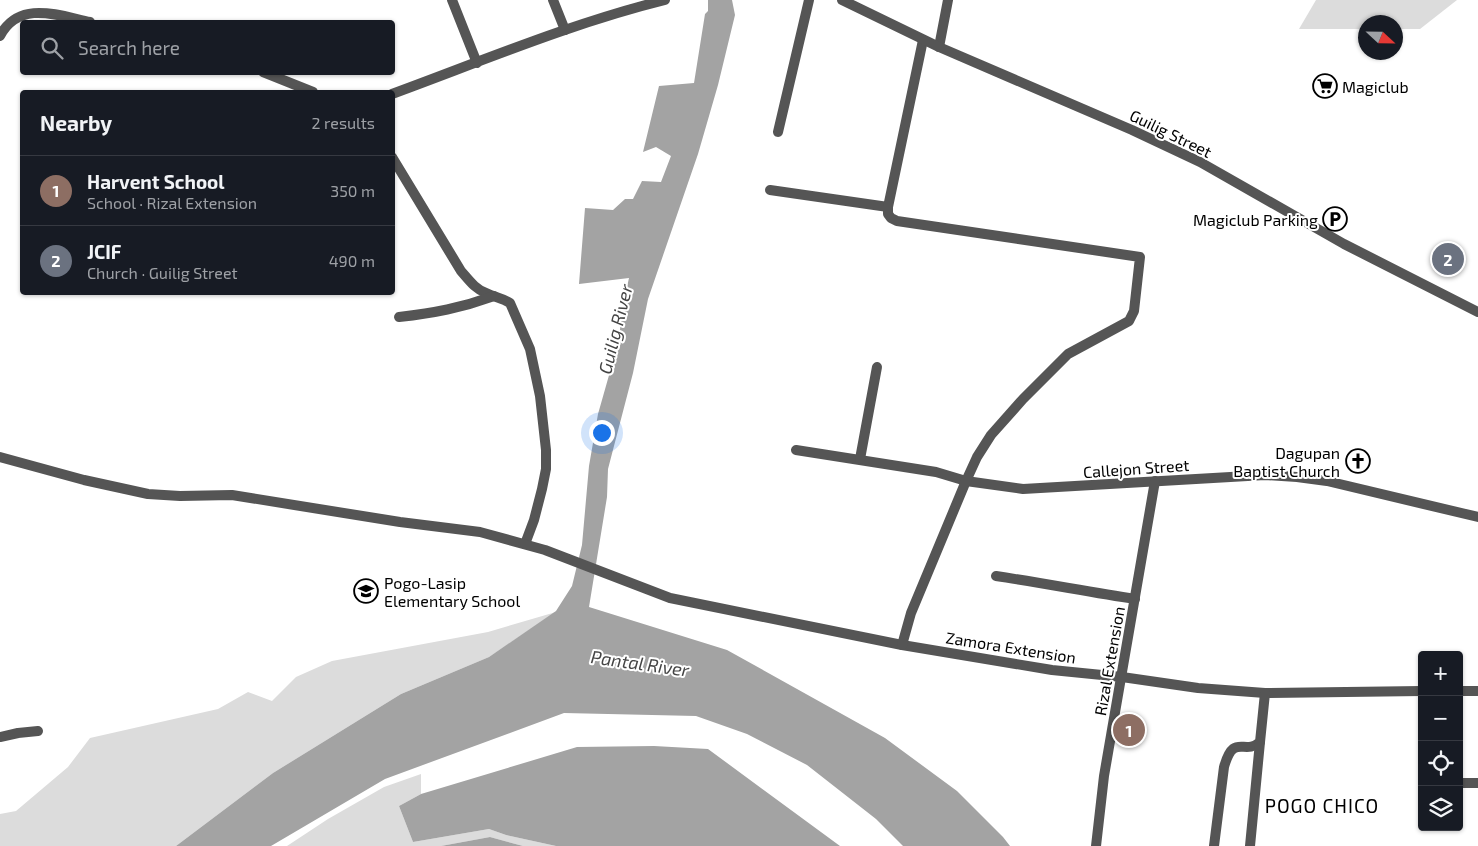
<!DOCTYPE html>
<meta charset="utf-8">
<style>
body{margin:0;font-family:"Exo 2",sans-serif;background:#20242c;color:#f1f3f6}
.controls{position:absolute;right:15px;bottom:15px;display:grid;overflow:hidden;border-radius:5px;box-shadow:0 1px 4px #0004}
.controls button{width:45px;height:45px;display:grid;place-items:center;padding:0;border:0;border-bottom:1px solid #363941;background:#171b24;color:#f1f3f6;font:25px sans-serif}
.compass{position:absolute;left:1358px;top:15px;width:45px;height:45px;border-radius:50%;background:#171b24;box-shadow:0 1px 4px #0004;rotate:112deg}
.you{position:absolute;left:601px;top:432px;width:18px;height:18px;margin:-12px;border:4px solid #fff;border-radius:50%;background:#1a73e8;box-shadow:0 0 0 8px #1a73e833}
.badge{display:grid;place-items:center;width:32px;height:32px;border-radius:50%;background:#8c9099;color:#fff;font-size:16px;font-weight:700}
.pin{position:absolute;translate:-50% -50%;border:2px solid #fff;box-shadow:0 1px 5px #0006}
.list{margin:0;padding:0;list-style:none}
h2{display:flex;justify-content:space-between;align-items:center;height:65px;margin:0;padding:0 20px;font-size:21px}
h2 small{font-size:16px;font-weight:400;color:#9ea1a6}
.list li{display:grid;grid-template-columns:32px 1fr auto;gap:15px;align-items:center;box-sizing:border-box;height:70px;padding:0 20px;border-top:1px solid #363941}
.list b{display:block;font-size:19px;white-space:nowrap}
.list p{margin:0;font-size:16px;white-space:nowrap;color:#9ea1a6}
.list em{font-size:16px;font-style:normal;color:#9ea1a6}
.icon{flex:none;width:28px;height:28px;fill:none;stroke:currentColor;stroke-width:2;stroke-linecap:round;stroke-linejoin:round}
.map{position:relative;flex:none;width:1478px;height:846px;overflow:hidden}
.search{position:absolute;background:#171b24;box-shadow:0 1px 4px #0004;left:20px;top:20px;width:375px;height:55px;display:flex;align-items:center;gap:12px;box-sizing:border-box;padding:0 18px;border-radius:5px;color:#9ea1a6;font-size:19px}
.panel{position:absolute;background:#171b24;box-shadow:0 1px 4px #0004;left:20px;top:90px;width:375px;height:205px;border-radius:5px}
.map>svg:first-child{display:block}
</style>
<div class="map">
<svg width="1478" height="846" viewBox="0 0 1478 846">
<rect width="100%" height="100%" fill="#fff"/>
<!-- green -->
<g fill="#dcdcdc">
<polygon points="1316,0 1457,0 1420,29 1396,29 1396,22 1366,22 1365,29 1299,29"/>
<polygon points="556,612 489,657 401,694 273,773 176,846 0,846 0,814 16,811 68,767 90,738 218,709 248,692 272,701 296,677 332,661 488,632"/>
<polygon points="421,774 421,794 399,806 413,842 489,829 506,835 556,846 523,846 490,837 441,846 287,846 328,819 384,787"/>
</g>
<!-- water -->
<g fill="#a3a3a3">
<polygon points="708,0 732,0 735,15 718,85 698,154 648,299 633,373 608,469 607,497 589,607 727,650 885,738 957,791 1003,837 1010,846 903,846 876,819 807,765 747,734 696,716 564,713 385,779 271,846 176,846 273,773 401,694 489,657 556,611 572,586 582,545 589,466 598,414 619,340 622,309 629,278 579,284 585,208 613,210 625,199 633,199 642,181 661,182 671,156 656,147 643,152 659,86 694,83 705,14 708,11"/>
<polygon points="654,746 708,749 840,846 556,846 506,835 489,829 413,842 399,806 421,794 577,747"/>
<polygon points="490,837 523,846 441,846"/>
</g>
<g fill="none" stroke-linecap="round" stroke-linejoin="round">
<!-- minor -->
<g stroke="#555" stroke-width="10">
<polyline points="452,0 477,63"/>
<polyline points="553,0 565,30"/>
<path d="M0,36C19,0 57,15 90,22"/>
<polyline points="939,47 948,0"/>
<polyline points="263,72 313,92"/>
<path d="M392,94C482,61 572,23 665,0"/>
<polyline points="778,132 809,0"/>
<path d="M392,157L461,271C469,280 475,289 486,293C494,297 502,298 510,303L530,349L540,396L546,450V469L542,489L534,520L525,544"/>
<polyline points="770,190 888,207"/>
<path d="M399,317C434,313 461,308 494,296"/>
<polyline points="796,450 936,472 966,481 1023,489 1265,475 1297,477 1327,481 1478,517"/>
<polyline points="0,457 84,480 148,494 180,496 232,495 400,522 480,532 545,550 670,598 902,645 1052,670 1122,677 1198,688 1265,693 1422,691"/>
<polyline points="860,459 877,367"/>
<path d="M996,576C1043,583 1089,592 1135,599"/>
<polyline points="902,645 911,613 966,481 977,457 991,435 1023,399 1068,354 1129,321 1134,311 1140,257 897,221 891,218 888,214 888,207 923,40"/>
<polyline points="1459,691 1478,691"/>
<polyline points="0,737 18,733 38,731"/>
<polyline points="1459,783 1478,783"/>
<polyline points="1096,846 1104,776 1155,481"/>
<path d="M1214,846L1224,767C1234,732 1244,756 1260,742L1265,693"/>
<polyline points="1250,846 1260,742"/>
</g>
<!-- tertiary -->
<polyline stroke="#555" stroke-width="10" points="842,0 939,47 1132,130 1200,162 1344,244 1478,312"/>
</g>
<!-- icons -->
<defs>
<g id="supermarket-ring" transform="scale(1.25)"><circle r="9.5" fill="#fff" stroke="#000" stroke-width="1.5"/><path d="M-6-5.5h2.5l.6 2H6L4.5 2H-2.5L-4.4-4H-6ZM-1.5 3.2a1.3 1.3 0 1 0 .1 0ZM3 3.2a1.3 1.3 0 1 0 .1 0Z" fill="#000"/></g>
<g id="parking-ring" transform="scale(1.25)"><circle r="9.5" fill="#fff" stroke="#000" stroke-width="1.5"/><path d="M-3.5-5.5H1a3.5 3.5 0 0 1 0 7H-1V5.5H-3.5ZM-1-3.4V-.6H.8a1.4 1.4 0 0 0 0-2.8Z" fill="#000"/></g>
<g id="church-ring" transform="scale(1.25)"><circle r="9.5" fill="#fff" stroke="#000" stroke-width="1.5"/><path d="M-1.2-6h2.4v3.5h3.3v2.4h-3.3V6h-2.4V-.1h-3.3v-2.4h3.3Z" fill="#000"/></g>
<g id="school-ring" transform="scale(1.25)"><circle r="9.5" fill="#fff" stroke="#000" stroke-width="1.5"/><path d="M0-5L7-2L0 1L-7-2ZM-4 1L0 2.5L4 1V4Q0 6-4 4Z" fill="#000"/></g>
</defs>
<g fill-rule="evenodd">
<use href="#supermarket-ring" x="1325" y="86"/>
<use href="#parking-ring" x="1335" y="219"/>
<use href="#church-ring" x="1358" y="461"/>
<use href="#school-ring" x="366" y="591"/>
</g>
<g text-anchor="middle" dominant-baseline="central" stroke-width="4" stroke-linejoin="round" paint-order="stroke">
<!-- poi labels -->
<g font-size="16" fill="#000" stroke="#fff" text-anchor="start">
<text x="1342" y="86">Magiclub</text>
<text x="1318" y="219" text-anchor="end">Magiclub Parking</text>
<text x="1340" y="452" text-anchor="end">Dagupan<tspan x="1340" dy="18">Baptist Church</tspan></text>
<text x="384" y="582">Pogo-Lasip<tspan x="384" dy="18">Elementary School</tspan></text>
</g>
<!-- street labels -->
<g font-size="16" fill="#000" stroke="#fff">
<text transform="translate(1171 133) rotate(26)">Guilig Street</text>
<text transform="translate(1136 468) rotate(-4)">Callejon Street</text>
<text transform="translate(1011 647) rotate(9)">Zamora Extension</text>
<text transform="translate(1109 661) rotate(-80)">Rizal Extension</text>
</g>
<!-- water labels -->
<g font-size="18" font-style="italic" fill="#444" stroke="#fff">
<text transform="translate(615 329) rotate(-76)">Guilig River</text>
<text transform="translate(640 663) rotate(8)">Pantal River</text>
</g>
<!-- quarter labels -->
<g font-size="19" letter-spacing="1" fill="#000" stroke="#fff">
<text x="1322" y="805">POGO CHICO</text>
</g>
</g>
</svg>
<div class="controls">
<button>+</button>
<button>−</button>
<button><svg class="icon" aria-label="locate" viewBox="0 0 24 24"><circle cx="12" cy="12" r="6"/><path d="M12 2v4M12 18v4M2 12h4M18 12h4"/></svg></button>
<button><svg class="icon" aria-label="layers" viewBox="0 0 24 24"><path d="M12 4l9 5-9 5-9-5zM3 14l9 5 9-5"/></svg></button>
</div>
<svg class="compass" viewBox="-18 -18 36 36"><path d="M0-13l5 13h-10z" fill="#e53935"/><path d="M0 13l5-13h-10z" fill="#9ea1a6"/></svg>
<div class="you"></div>
<div class="pin badge" style="left:1129px;top:730px;background:#8d6e63">1</div>
<div class="pin badge" style="left:1448px;top:259px;background:#6b7280">2</div>
<div class="search"><svg class="icon" aria-label="search" viewBox="0 0 24 24"><circle cx="10" cy="10" r="6"/><path d="M15 15l6 6"/></svg>Search here</div>
<section class="panel">
<h2>Nearby<small>2 results</small></h2>
<ul class="list">
<li><span class="badge" style="background:#8d6e63">1</span><div><b>Harvent School</b><p>School · Rizal Extension</p></div><em>350 m</em></li>
<li><span class="badge" style="background:#6b7280">2</span><div><b>JCIF</b><p>Church · Guilig Street</p></div><em>490 m</em></li>
</ul>
</section>
</div>
